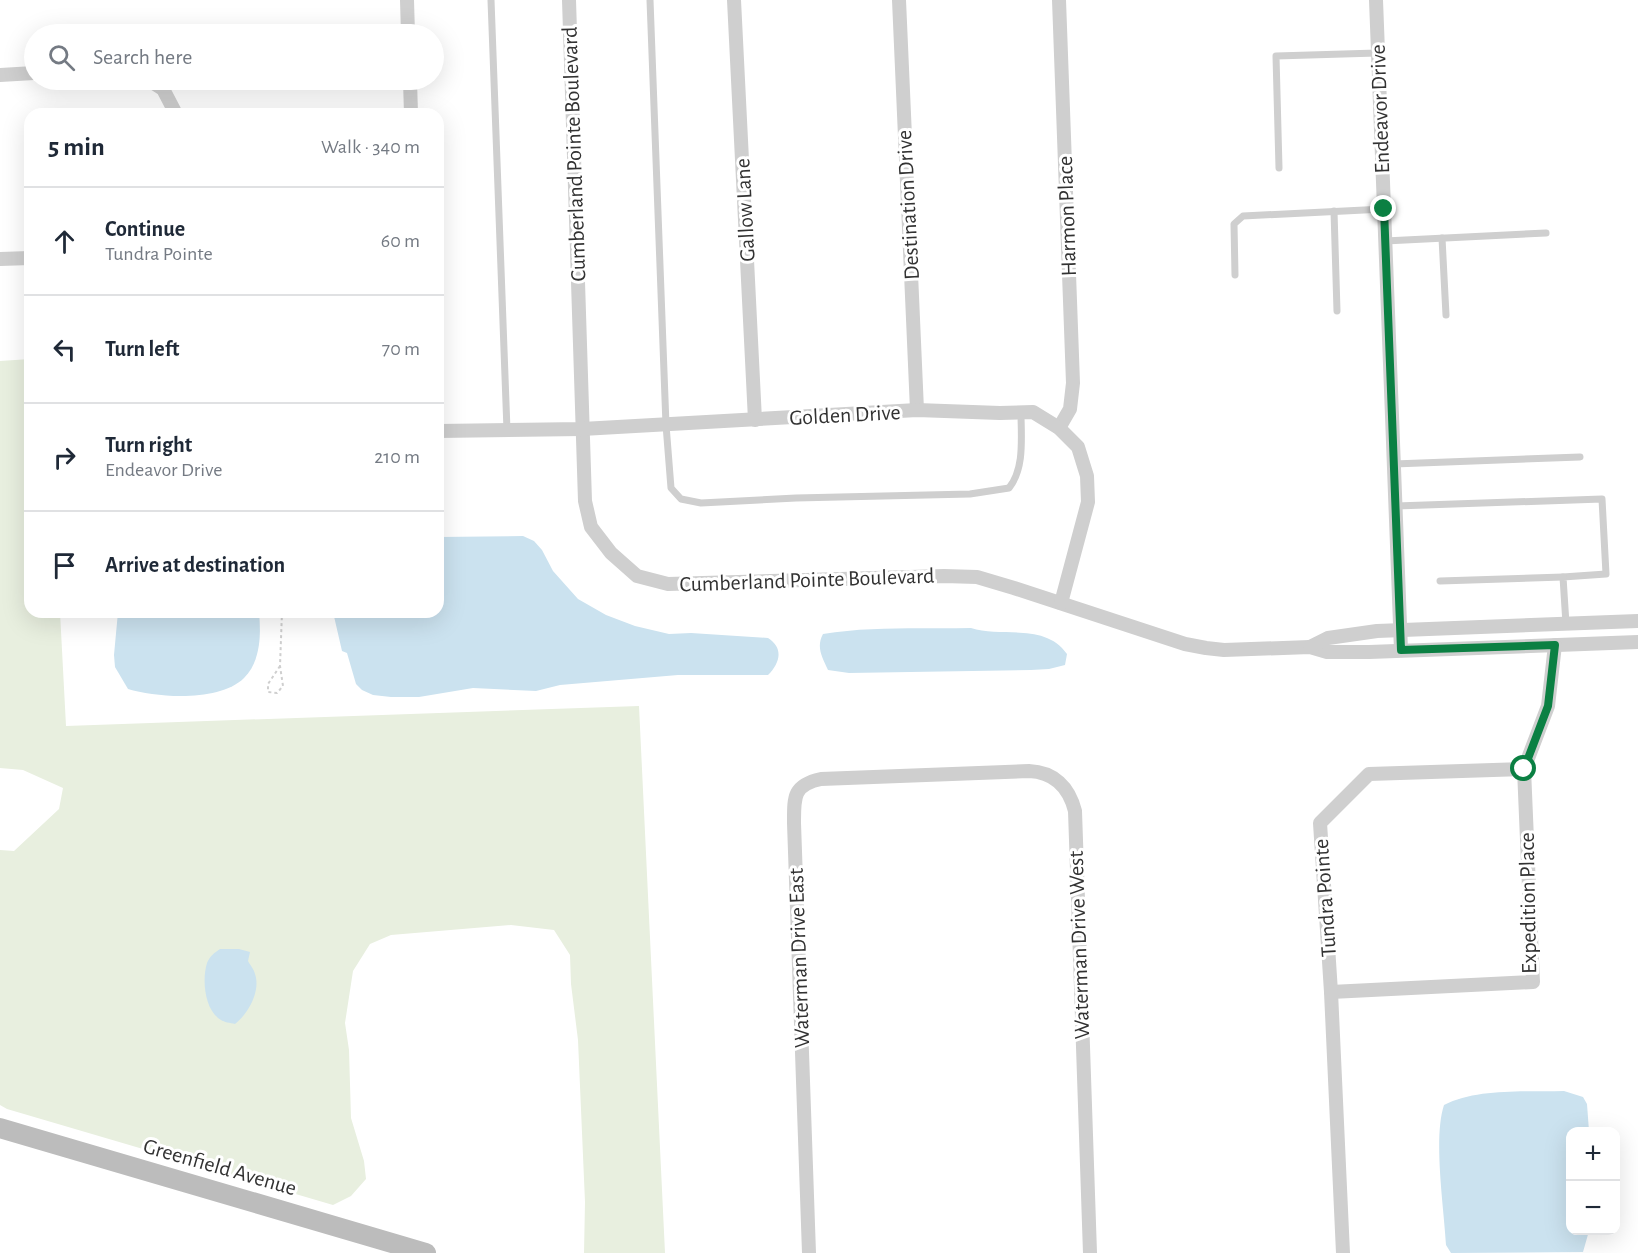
<!DOCTYPE html>
<meta charset="utf-8">
<style>
body{margin:0;font-family:"Alegreya Sans",sans-serif;background:#f6f6f7;color:#1f2937}
.controls{position:absolute;right:18px;bottom:18px;display:grid;overflow:hidden;border-radius:12px;box-shadow:0 6px 24px #0002}
.controls button{width:54px;height:54px;display:grid;place-items:center;padding:0;border:0;border-bottom:2px solid #e0e1e3;background:#fff;color:#1f2937;font:30px sans-serif}
.stop{position:absolute;width:18px;height:18px;margin:-14px;border:4px solid #0b8043;border-radius:50%;background:#fff}
.stop.end{background:#0b8043;border-color:#fff;box-shadow:0 2px 6px #0008}
.list{margin:0;padding:0;list-style:none}
h2{display:flex;justify-content:space-between;align-items:center;height:78px;margin:0;padding:0 24px;font-size:26px}
h2 small{font-size:20px;font-weight:400;color:#747a83}
.list li{display:grid;grid-template-columns:39px 1fr auto;gap:18px;align-items:center;box-sizing:border-box;height:108px;padding:0 24px;border-top:2px solid #e0e1e3}
.list b{display:block;font-size:22px;white-space:nowrap}
.list p{margin:0;font-size:20px;white-space:nowrap;color:#747a83}
.list em{font-size:20px;font-style:normal;color:#747a83}
.icon{flex:none;width:33px;height:33px;fill:none;stroke:currentColor;stroke-width:2;stroke-linecap:round;stroke-linejoin:round}
.map{position:relative;flex:none;width:1638px;height:1253px;overflow:hidden}
.search{position:absolute;background:#fff;box-shadow:0 6px 24px #0002;left:24px;top:24px;width:420px;height:66px;display:flex;align-items:center;gap:15px;box-sizing:border-box;padding:0 21px;border-radius:33px;color:#747a83;font-size:22px}
.panel{position:absolute;background:#fff;box-shadow:0 6px 24px #0002;left:24px;top:108px;width:420px;height:510px;border-radius:18px}
.map>svg:first-child{display:block}
</style>
<div class="map">
<svg width="1638" height="1253" viewBox="0 0 1638 1253">
<rect width="100%" height="100%" fill="#fff"/>
<!-- green -->
<polygon fill="#e8efdf" points="30,359 30,612 60,612 66,726 639,706 665,1253 584,1253 585,1202 578,1040 571,984 570,955 554,930 511,925 391,935 370,944 353,971 345,1023 349,1050 351,1118 364,1161 366,1179 351,1196 333,1205 7,1109 0,1105 0,850 14,851 59,809 63,788 23,770 0,768 0,361"/>
<!-- water -->
<g fill="#cbe2ef">
<path d="M523,536L534,541L542,550L553,571L578,599L606,615L635,626L669,634L691,633L768,638C784,648 780,663 768,675H678L560,685L536,691L473,688L419,697H391L373,695L362,690L356,684L347,653L342,651L333,612H438V537Z"/>
<path d="M118,612H259C261,634 261,661 244,678C220,702 158,698 128,689L115,667L114,655Z"/>
<path d="M971,628C1001,638 1045,622 1067,654L1065,665L1049,669L1031,670L849,673L828,670C822,657 816,647 823,634C871,626 921,629 971,628Z"/>
<path d="M220,949H239L250,952L248,961C250,965 254,969 255,974C261,991 248,1014 235,1024C230,1023 224,1022 221,1020C204,1010 202,979 207,963C210,956 214,953 220,949Z"/>
<path d="M1564,1091L1583,1097L1587,1104L1589,1131L1570,1132V1230L1589,1231L1583,1252L1451,1253L1446,1245C1444,1208 1433,1138 1444,1105C1477,1088 1527,1092 1564,1091Z"/>
</g>
<g fill="none" stroke-linecap="round" stroke-linejoin="round">
<!-- path -->
<polyline stroke="#cfcfcf" stroke-width="2" stroke-dasharray="3 3" stroke-linecap="butt" points="280,666 268,684 268,692 277,693 283,686 280,666 282,612"/>
<!-- service -->
<g stroke="#cfcfcf" stroke-width="7">
<polyline points="491,0 507,430"/>
<path d="M650,0L666,425L671,488L681,499L701,503L796,498L970,494L1009,488C1025,468 1021,437 1021,412"/>
<polyline points="1279,168 1276,56 1377,53"/>
<polyline points="1334,211 1337,311"/>
<polyline points="1442,238 1446,315"/>
<polyline points="1385,241 1546,233"/>
<polyline points="1235,275 1234,224 1243,216 1384,209"/>
<polyline points="1394,464 1580,457"/>
<polyline points="1396,506 1602,499 1606,574 1563,577 1566,624"/>
<polyline points="1440,581 1563,577"/>
</g>
<!-- minor -->
<g stroke="#cfcfcf" stroke-width="14">
<polyline points="407,0 408,34"/>
<polyline points="569,0 585,501 591,527 611,553 637,576 668,584 944,576 977,577 1014,588 1185,644 1206,648 1224,650 1310,647 1327,652 1369,652 1638,642"/>
<polyline points="734,0 755,420"/>
<polyline points="899,0 917,410"/>
<polyline points="1376,0 1401,650"/>
<polyline points="0,75 34,73"/>
<polyline points="149,80 163,89 176,114"/>
<polyline points="410,80 411,114"/>
<polyline points="0,259 30,258"/>
<polyline points="1059,428 1070,409 1073,383 1059,0"/>
<polyline points="438,431 582,429 917,410 1000,413 1033,412 1059,428 1078,447 1087,476 1088,502 1061,603"/>
<polyline points="1310,647 1328,638 1377,631 1638,621"/>
<polyline points="1331,992 1533,982 1524,769"/>
<path d="M809,1253L794,823C794,797 793,785 821,779L1029,771C1054,772 1069,787 1075,811L1090,1253"/>
<polyline points="1343,1253 1331,992 1320,823 1369,774 1524,769 1548,706 1555,645"/>
</g>
<!-- secondary -->
<polyline stroke="#bcbcbc" stroke-width="20" points="0,1128 426,1253"/>
</g>
<g fill="none" stroke-linecap="round" stroke-linejoin="round">
<!-- route -->
<polyline stroke="#0b8043" stroke-width="8" points="1384,209 1401,650 1555,645 1548,706 1524,769"/>
</g>
<g text-anchor="middle" dominant-baseline="central" stroke-width="6" stroke-linejoin="round" paint-order="stroke">
<!-- street labels -->
<g font-size="22" fill="#323232" stroke="#fff">
<text transform="translate(1380 109) rotate(-92)">Endeavor Drive</text>
<text transform="translate(574 154) rotate(-92)">Cumberland Pointe Boulevard</text>
<text transform="translate(908 205) rotate(-93)">Destination Drive</text>
<text transform="translate(745 210) rotate(-93)">Gallow Lane</text>
<text transform="translate(1067 216) rotate(-92)">Harmon Place</text>
<text transform="translate(845 415) rotate(-3)">Golden Drive</text>
<text transform="translate(807 580) rotate(-2)">Cumberland Pointe Boulevard</text>
<text transform="translate(1325 898) rotate(-94)">Tundra Pointe</text>
<text transform="translate(1528 903) rotate(-91)">Expedition Place</text>
<text transform="translate(1079 945) rotate(-92)">Waterman Drive West</text>
<text transform="translate(799 958) rotate(-92)">Waterman Drive East</text>
<text transform="translate(220 1167) rotate(16)">Greenfield Avenue</text>
</g>
</g>
</svg>
<div class="controls">
<button>+</button>
<button>−</button>
</div>
<div class="stop" style="left:1524px;top:769px"></div>
<div class="stop end" style="left:1384px;top:209px"></div>
<div class="search"><svg class="icon" aria-label="search" viewBox="0 0 24 24"><circle cx="10" cy="10" r="6"/><path d="M15 15l6 6"/></svg>Search here</div>
<section class="panel">
<h2>5 min<small>Walk · 340 m</small></h2>
<ul class="list">
<li><svg class="icon" aria-label="ahead" viewBox="0 0 24 24"><path d="M12 20V5M6 11l6-6 6 6"/></svg><div><b>Continue</b><p>Tundra Pointe</p></div><em>60 m</em></li>
<li><svg class="icon" aria-label="left" viewBox="0 0 24 24"><path d="M17 20v-9H6M10 6l-5 5 5 5"/></svg><div><b>Turn left</b></div><em>70 m</em></li>
<li><svg class="icon" aria-label="right" viewBox="0 0 24 24"><path d="M7 20v-9h11M14 6l5 5-5 5"/></svg><div><b>Turn right</b><p>Endeavor Drive</p></div><em>210 m</em></li>
<li><svg class="icon" aria-label="arrive" viewBox="0 0 24 24"><path d="M6 21V4h12l-3 4 3 4H6"/></svg><div><b>Arrive at destination</b></div></li>
</ul>
</section>
</div>
